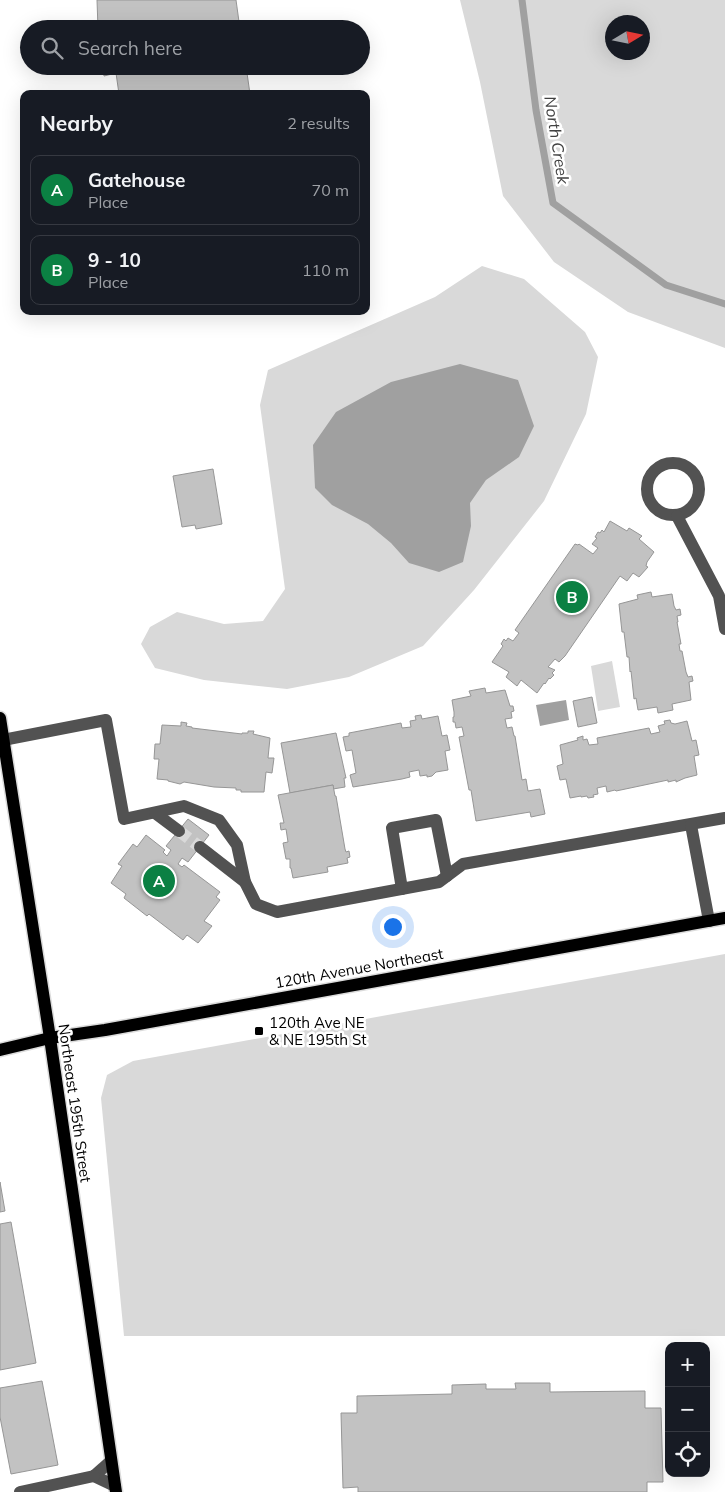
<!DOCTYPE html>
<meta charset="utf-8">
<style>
body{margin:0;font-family:Mulish,sans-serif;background:#20242c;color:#f1f3f6}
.controls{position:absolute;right:15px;bottom:15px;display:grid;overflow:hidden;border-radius:10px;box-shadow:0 5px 20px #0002}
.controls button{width:45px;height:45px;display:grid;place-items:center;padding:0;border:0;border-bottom:1px solid #363941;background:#171b24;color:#f1f3f6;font:25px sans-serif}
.compass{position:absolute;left:605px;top:15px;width:45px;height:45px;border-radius:50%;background:#171b24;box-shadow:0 5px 20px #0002;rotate:80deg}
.you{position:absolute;left:392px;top:926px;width:18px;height:18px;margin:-12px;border:4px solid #fff;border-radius:50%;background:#1a73e8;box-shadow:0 0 0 8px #1a73e833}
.badge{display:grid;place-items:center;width:32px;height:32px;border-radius:50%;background:#0b8043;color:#fff;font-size:16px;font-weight:700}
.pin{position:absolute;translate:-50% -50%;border:2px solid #fff;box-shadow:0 1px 5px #0006}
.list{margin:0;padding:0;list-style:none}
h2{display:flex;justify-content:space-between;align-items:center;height:65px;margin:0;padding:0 20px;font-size:21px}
h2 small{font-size:16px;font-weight:400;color:#9ea1a6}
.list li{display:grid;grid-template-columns:32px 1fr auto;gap:15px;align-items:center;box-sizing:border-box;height:70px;margin:0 10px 10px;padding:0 10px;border:1px solid #363941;border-radius:10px}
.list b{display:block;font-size:19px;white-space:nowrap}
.list p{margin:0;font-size:16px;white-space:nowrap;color:#9ea1a6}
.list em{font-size:16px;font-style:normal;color:#9ea1a6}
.icon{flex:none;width:28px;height:28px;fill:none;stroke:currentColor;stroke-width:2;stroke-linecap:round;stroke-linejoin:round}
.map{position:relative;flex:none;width:725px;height:1492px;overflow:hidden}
.search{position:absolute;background:#171b24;box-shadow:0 5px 20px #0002;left:20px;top:20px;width:350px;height:55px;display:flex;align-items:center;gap:12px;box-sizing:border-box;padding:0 18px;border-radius:28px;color:#9ea1a6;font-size:19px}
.panel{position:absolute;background:#171b24;box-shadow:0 5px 20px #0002;left:20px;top:90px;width:350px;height:225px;border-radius:10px}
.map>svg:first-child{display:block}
</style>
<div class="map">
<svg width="725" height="1492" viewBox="0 0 725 1492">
<rect width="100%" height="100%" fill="#fff"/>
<!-- green -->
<g fill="#d9d9d9" fill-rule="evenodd">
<path d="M460,0H725V348L628,312L554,262L503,196L480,82ZM642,22V52H612V22Z"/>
<polygon points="482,266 524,279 585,332 598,357 586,414 544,501 474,590 423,646 349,677 287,689 204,680 155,668 141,644 150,627 177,612 224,624 263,621 285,589 260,405 268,370 435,297"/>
<polygon points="612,661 620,707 598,711 591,666"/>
<polygon points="725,954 725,1336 124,1336 101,1098 107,1075 133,1061"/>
</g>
<!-- water -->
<g fill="#a0a0a0">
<polygon points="460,364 518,380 534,426 519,457 486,480 470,503 471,526 463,562 439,572 409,563 391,543 368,524 332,505 315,488 313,445 336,412 391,382"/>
<polygon points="566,700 569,720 540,726 536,705"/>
</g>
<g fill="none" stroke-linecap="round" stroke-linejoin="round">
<!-- stream -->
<polyline stroke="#a0a0a0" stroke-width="7" points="522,0 536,110 553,203 666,285 725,304"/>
</g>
<!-- building -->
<g fill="#c2c2c2" stroke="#969696">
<polygon points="97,0 236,0 240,29 98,29"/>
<polygon points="103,66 246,66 250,94 119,94 116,73 104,76"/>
<polygon points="213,469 222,524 196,529 195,525 182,527 173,476"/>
<polygon points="610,521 627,531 629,528 642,536 639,539 654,552 647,562 646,566 648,567 639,577 633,573 627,581 620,576 565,656 559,662 555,659 548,667 555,670 552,673 554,675 550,679 549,678 545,684 544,683 537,693 521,680 517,686 506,677 509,672 492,662 503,646 501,644 504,639 506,641 508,638 513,641 519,633 515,630 575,544 578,545 579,544 593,554 598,548 592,544 597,538 595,537 598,532 600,533 602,530 604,532"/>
<polygon points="651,592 652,597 672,594 674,606 676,610 680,609 681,615 677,616 678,622 677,622 681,644 679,644 680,651 682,651 686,672 688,677 692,676 693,681 689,682 691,700 672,704 673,710 658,713 657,707 638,710 636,698 634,699 631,671 630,672 629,657 627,657 624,632 622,632 619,604 638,599 637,595"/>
<polygon points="485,688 486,693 505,690 510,706 513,706 514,711 511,712 512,718 505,719 507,728 512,727 514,736 515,736 522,780 526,779 528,791 540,789 545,814 531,817 530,812 476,821 471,790 469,790 459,737 464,736 462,727 456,728 455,722 453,722 453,717 454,717 454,712 452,700 471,696 469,691"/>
<polygon points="592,697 597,723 578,727 573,701"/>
<polygon points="421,715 422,719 438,716 442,736 447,735 450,750 445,751 448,770 436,772 432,776 427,777 427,775 420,776 419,770 409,772 410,777 402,779 353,787 350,775 356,773 352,750 346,751 343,737 349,736 349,733 401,723 402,728 411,727 410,721 416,720 415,716"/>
<polygon points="670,720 671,723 675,724 687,721 692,741 696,740 699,755 694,756 697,775 685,778 676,782 676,780 668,782 668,780 616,791 615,790 607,792 606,786 597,788 598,794 593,795 594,797 588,798 587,796 581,797 581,796 570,798 566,779 560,780 557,766 563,764 560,745 578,740 577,738 583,736 583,740 587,739 589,745 598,744 597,738 649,728 651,734 660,732 658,726 665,724 664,721"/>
<polygon points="181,722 187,723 186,726 192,727 192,728 242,734 242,733 248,733 248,731 254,731 253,734 270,738 268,758 274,758 272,773 266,772 264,792 241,792 241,790 236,790 236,788 214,787 184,782 180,784 168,781 168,780 157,779 159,759 154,759 155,744 160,744 162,725 181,726"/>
<polygon points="336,733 346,778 344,778 345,787 333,789 333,785 290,793 281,743"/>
<polygon points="333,785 335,796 336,796 345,849 346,852 349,851 350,857 347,858 348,863 327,867 328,872 293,878 291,868 290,868 290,859 286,859 283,843 288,842 286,829 281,830 280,823 284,823 278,795"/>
<polygon points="188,819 209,835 188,862 182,858 178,864 182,867 184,865 220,892 216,897 220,900 204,921 212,926 198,943 187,935 183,940 149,914 147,916 124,898 126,894 111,883 122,866 118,864 133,844 137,847 146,835 165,850 163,852 167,856 171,850 166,846"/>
<polygon points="0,1182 5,1211 0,1212"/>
<polygon points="11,1222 36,1363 0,1370 0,1224"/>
<polygon points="42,1381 58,1465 11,1474 0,1417 0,1388"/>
<polygon points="515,1383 550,1383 550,1392 645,1391 645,1408 661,1408 663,1482 647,1482 647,1492 358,1492 358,1487 343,1488 341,1413 357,1413 357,1396 452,1394 452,1385 486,1384 486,1389 516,1389"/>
</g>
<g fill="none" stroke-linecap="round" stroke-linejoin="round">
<!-- minor-tunnel -->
<polyline stroke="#d9d9d9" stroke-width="12" stroke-dasharray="12 6" stroke-linecap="butt" points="179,831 200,847"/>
<!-- major casing -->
<g stroke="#dbdbdb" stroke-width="15">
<g id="major">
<polyline points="0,718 50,1038 116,1492"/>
<polyline points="0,1050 50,1038 105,1030 725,918"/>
</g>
</g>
<!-- minor -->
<g stroke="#525252" stroke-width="12">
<circle cx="673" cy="489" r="26"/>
<polyline points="677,516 719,596 725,629"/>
<polyline points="3,740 106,720 124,819 184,806 219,820 237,845 245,882 256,904 277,912 439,882 463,864 725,818"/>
<polyline points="155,813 179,831"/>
<polyline points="691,825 709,921"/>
<polyline points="200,847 245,882"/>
<polyline points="402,889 392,828 436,820 447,876"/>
<polyline points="94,1476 115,1486"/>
<polyline points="94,1476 111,1461"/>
<polyline points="20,1492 94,1476"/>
</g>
<!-- major -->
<use href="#major" stroke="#000" stroke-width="12"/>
</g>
<!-- markers -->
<rect fill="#000" stroke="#fff" stroke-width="2" x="254" y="1026" width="10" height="10" rx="2.5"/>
<g text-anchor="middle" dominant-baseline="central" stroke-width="5" stroke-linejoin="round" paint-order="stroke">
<!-- street labels -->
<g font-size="15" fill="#000" stroke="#fff">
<text transform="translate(359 968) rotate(-10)">120th Avenue Northeast</text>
<text transform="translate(75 1103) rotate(82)">Northeast 195th Street</text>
</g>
<!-- poi labels -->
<g font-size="15" fill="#000" stroke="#fff" text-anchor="start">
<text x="269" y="1022">120th Ave NE<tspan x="269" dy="17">&amp; NE 195th St</tspan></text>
</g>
<!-- water labels -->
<g font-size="16" font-style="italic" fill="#414141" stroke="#fff">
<text transform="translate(557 140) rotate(81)">North Creek</text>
</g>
</g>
</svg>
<div class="controls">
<button>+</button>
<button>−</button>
<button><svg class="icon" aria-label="locate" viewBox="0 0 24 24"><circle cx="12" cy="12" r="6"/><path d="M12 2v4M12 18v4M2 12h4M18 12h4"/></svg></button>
</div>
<svg class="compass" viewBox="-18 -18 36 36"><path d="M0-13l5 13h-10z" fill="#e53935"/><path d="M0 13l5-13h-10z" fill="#9ea1a6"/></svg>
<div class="you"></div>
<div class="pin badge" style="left:159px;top:881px">A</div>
<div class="pin badge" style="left:572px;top:597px">B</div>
<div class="search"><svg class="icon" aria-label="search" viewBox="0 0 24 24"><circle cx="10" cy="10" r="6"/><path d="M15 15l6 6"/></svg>Search here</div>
<section class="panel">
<h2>Nearby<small>2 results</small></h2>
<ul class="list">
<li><span class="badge">A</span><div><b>Gatehouse</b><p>Place</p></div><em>70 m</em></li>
<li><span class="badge">B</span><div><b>9 - 10</b><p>Place</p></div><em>110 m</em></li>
</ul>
</section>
</div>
